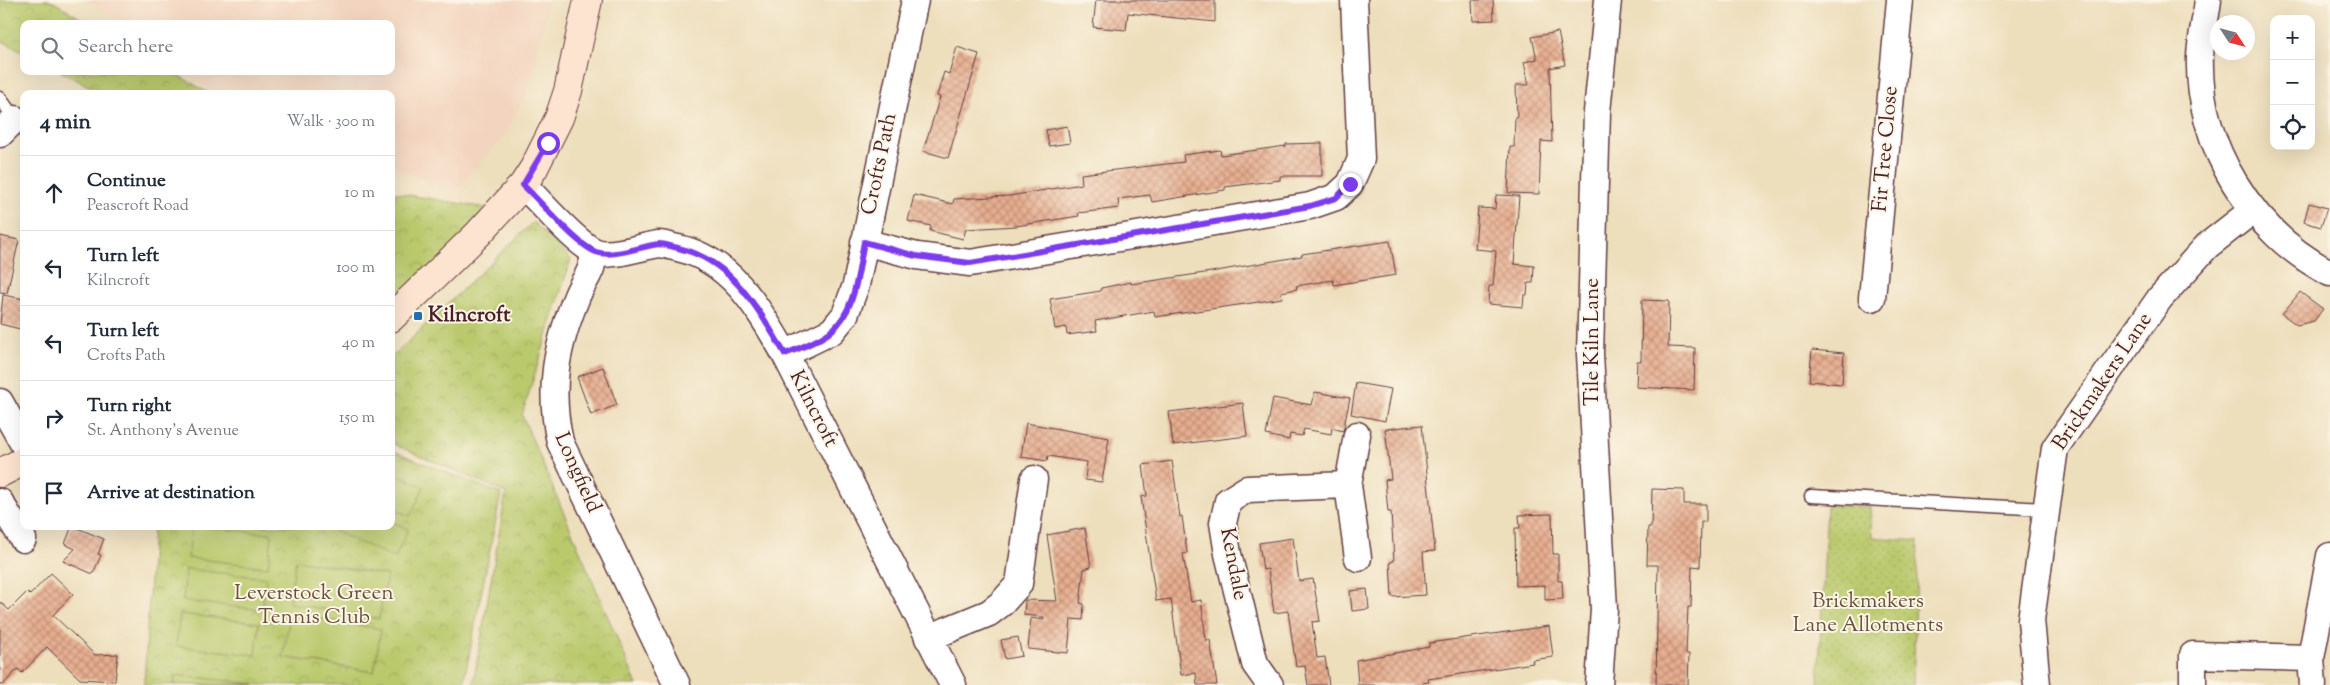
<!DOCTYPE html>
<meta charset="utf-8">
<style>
body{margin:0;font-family:"Sorts Mill Goudy",serif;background:#f6f6f7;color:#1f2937}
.controls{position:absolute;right:15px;top:15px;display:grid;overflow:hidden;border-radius:10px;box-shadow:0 5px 20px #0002}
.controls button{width:45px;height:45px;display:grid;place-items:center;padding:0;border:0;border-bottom:1px solid #e0e1e3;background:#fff;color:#1f2937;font:25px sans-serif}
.compass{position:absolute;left:2210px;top:15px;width:45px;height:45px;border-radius:50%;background:#fff;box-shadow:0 5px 20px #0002;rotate:126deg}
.stop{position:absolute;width:15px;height:15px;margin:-11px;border:4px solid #7c3aed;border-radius:50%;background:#fff}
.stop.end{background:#7c3aed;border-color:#fff;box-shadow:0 1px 5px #0008}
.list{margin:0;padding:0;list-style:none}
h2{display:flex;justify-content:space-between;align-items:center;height:65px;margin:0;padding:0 20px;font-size:21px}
h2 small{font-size:16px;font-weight:400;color:#747a83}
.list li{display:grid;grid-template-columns:32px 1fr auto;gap:15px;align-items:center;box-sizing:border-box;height:75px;padding:0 20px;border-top:1px solid #e0e1e3}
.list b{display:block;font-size:19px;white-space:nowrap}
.list p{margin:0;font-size:16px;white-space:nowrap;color:#747a83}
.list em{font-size:16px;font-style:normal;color:#747a83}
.icon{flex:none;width:28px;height:28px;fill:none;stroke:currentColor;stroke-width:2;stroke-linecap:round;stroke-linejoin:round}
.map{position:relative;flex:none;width:2330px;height:685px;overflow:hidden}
.search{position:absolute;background:#fff;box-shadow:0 5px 20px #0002;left:20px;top:20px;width:375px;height:55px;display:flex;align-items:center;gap:12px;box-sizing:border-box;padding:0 18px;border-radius:10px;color:#747a83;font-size:19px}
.panel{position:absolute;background:#fff;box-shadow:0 5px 20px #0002;left:20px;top:90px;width:375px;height:440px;border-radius:10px}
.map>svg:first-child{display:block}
</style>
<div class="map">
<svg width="2330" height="685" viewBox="0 0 2330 685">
<defs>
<pattern id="park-crowns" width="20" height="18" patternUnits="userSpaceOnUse" patternTransform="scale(1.25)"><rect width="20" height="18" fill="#b9c96c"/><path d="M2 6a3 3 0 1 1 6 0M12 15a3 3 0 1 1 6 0" fill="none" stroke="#a1ac5e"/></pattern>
<pattern id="garden-dots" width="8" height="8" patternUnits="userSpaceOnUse" patternTransform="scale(1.25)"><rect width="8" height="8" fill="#b9c96c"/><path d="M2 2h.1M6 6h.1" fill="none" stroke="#a1ac5e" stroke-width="1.8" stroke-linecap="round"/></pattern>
<pattern id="building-cross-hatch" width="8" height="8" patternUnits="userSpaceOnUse" patternTransform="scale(1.25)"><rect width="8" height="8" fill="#e7ae90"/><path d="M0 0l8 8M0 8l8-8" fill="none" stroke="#bd8d76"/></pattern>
</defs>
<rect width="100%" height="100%" fill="#fcf5e5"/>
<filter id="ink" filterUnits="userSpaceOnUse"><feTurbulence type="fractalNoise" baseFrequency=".02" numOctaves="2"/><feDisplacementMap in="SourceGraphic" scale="10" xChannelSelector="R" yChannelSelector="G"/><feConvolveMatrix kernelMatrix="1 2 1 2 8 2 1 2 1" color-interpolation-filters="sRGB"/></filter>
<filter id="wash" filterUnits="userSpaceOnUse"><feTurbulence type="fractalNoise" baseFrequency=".0096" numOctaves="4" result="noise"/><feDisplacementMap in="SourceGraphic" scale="20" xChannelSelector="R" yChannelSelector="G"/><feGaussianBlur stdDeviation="1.12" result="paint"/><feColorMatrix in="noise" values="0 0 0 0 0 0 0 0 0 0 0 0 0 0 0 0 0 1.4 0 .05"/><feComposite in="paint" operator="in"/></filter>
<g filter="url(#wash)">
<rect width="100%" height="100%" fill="#eddebc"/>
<!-- built -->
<polygon fill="#f3d4be" points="88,0 549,0 530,87 502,139 455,191 391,167 391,94 214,94 186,71 391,71 391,24 123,24"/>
<!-- park -->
<g fill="url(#park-crowns)" stroke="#82744c">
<polygon points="0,0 50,0 90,24 24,24 24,52 0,40"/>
<polygon points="60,71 171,71 210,94 104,94"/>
<polygon points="391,192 510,212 391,306"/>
<polygon points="533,222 571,259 522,415 637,685 473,685 506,493 391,443 391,358"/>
<polygon points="391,450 501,494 463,685 144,685 153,526 391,526"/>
</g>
<!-- garden -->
<polygon fill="url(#garden-dots)" stroke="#82744c" points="1827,505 1870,507 1872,537 1918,541 1913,685 1818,685"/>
<!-- pitch -->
<g fill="#b9c96c" stroke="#82744c">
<polygon points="391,472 424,487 410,516 391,508"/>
<polygon points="391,521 408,529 395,558 323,526 391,526"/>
<polygon points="192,526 272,534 268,567 188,558"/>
<polygon points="296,560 387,575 379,619 289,603"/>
<polygon points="186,569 266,578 262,610 183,601"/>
<polygon points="180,614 259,623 256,655 176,646"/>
<polygon points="290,614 381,629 374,672 283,657"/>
<polygon points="175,675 255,684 174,685"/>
</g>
<g id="blocks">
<!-- building -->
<g fill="url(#building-cross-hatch)">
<polygon points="1096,0 1215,0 1215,22 1128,13 1126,30 1093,27"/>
<polygon points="1472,0 1493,0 1494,20 1473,21"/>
<polygon points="1558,32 1565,65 1550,68 1552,142 1541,141 1539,194 1508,193 1510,147 1514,147 1515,117 1517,117 1516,85 1529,85 1524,62 1537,59 1532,37"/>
<polygon points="957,47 979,54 948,158 923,151 940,97 937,96 944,72 949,74"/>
<polygon points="1067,126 1070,143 1049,146 1046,130"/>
<polygon points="1322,143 1322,176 1280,176 1280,180 1225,187 1225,190 1152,202 1150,195 1118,199 1119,208 1078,213 1079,216 1016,226 966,229 963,239 930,231 931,226 908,221 914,195 953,204 954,199 1009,196 1082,184 1081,174 1184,162 1183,155 1220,150 1221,155 1286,146 1286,144"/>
<polygon points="1496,195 1519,196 1514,264 1534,266 1533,283 1528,283 1527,295 1524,295 1523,307 1488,304 1489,286 1493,286 1496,251 1475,249 1478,208 1495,209"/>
<polygon points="2309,203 2327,208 2321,227 2304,222"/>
<polygon points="0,236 19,240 7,293 0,292"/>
<polygon points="1390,241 1396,275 1334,285 1333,280 1296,286 1297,289 1281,292 1282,298 1252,303 1155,317 1154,311 1095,321 1097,331 1067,335 1066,327 1055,329 1050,299 1101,291 1101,288 1131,282 1131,284 1211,272 1302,256 1302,254"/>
<polygon points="2300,292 2323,309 2314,321 2297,325 2282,314"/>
<polygon points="3,295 24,299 24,330 0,324"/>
<polygon points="1642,300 1669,301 1668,347 1695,348 1694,390 1636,387 1637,361 1641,361"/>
<polygon points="1812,350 1844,353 1842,384 1809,381"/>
<polygon points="603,367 617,405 591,415 577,377"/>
<polygon points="1356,383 1391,389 1385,421 1351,414"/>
<polygon points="1315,392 1350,398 1343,431 1332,428 1331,434 1304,429 1302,436 1290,434 1289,440 1266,435 1273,398 1312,405"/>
<polygon points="1243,403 1247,436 1173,445 1169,412"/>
<polygon points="1026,423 1109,438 1102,482 1085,480 1087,462 1048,456 1047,461 1021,457"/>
<polygon points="1422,425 1435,551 1423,552 1426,595 1392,597 1390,562 1394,561 1391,512 1388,512 1385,480 1391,479 1385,429"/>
<polygon points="1172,461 1180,517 1182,516 1187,553 1183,554 1191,602 1201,600 1206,640 1210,640 1217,685 1197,685 1196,673 1181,675 1171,599 1156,601 1141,497 1147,496 1143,465"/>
<polygon points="1652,489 1684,490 1684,504 1706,504 1706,522 1701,522 1700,567 1692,566 1691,607 1688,607 1686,654 1689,654 1688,685 1656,685 1658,565 1647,565 1648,527 1651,527"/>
<polygon points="1552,514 1553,554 1558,554 1558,581 1562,581 1563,599 1545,600 1545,585 1516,586 1515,528 1520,528 1519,515"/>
<polygon points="72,526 104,539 98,554 101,555 93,574 63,561 75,549 65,544"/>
<polygon points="1085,528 1091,567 1084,569 1080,603 1084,604 1083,620 1071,619 1068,653 1028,649 1031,618 1044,620 1044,617 1024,615 1025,600 1057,601 1047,535"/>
<polygon points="1293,538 1299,581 1313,579 1320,621 1312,622 1317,658 1325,657 1329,685 1308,685 1305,666 1296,667 1288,611 1274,613 1268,569 1263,570 1259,543"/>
<polygon points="51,573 73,594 53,615 95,655 118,654 115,681 80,679 47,647 22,673 18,669 3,685 0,685 0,602 9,610 27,592 30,595"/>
<polygon points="1367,589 1369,609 1352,611 1350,591"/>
<polygon points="1549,626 1553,657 1532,660 1533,663 1428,679 1429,682 1408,685 1358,685 1356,660 1429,647 1429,643"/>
<polygon points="1018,637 1022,656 1005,659 1001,640"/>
</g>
</g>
</g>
<g filter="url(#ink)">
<use href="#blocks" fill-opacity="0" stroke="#623c41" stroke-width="1"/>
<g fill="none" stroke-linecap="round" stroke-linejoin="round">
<!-- lane casing -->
<g stroke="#623c41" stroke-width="15">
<g id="lane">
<polyline points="0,98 15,119 18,116"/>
<polyline points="1811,496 2046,509"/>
</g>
</g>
<!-- street casing -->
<g stroke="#623c41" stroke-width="29">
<g id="street">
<path d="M2208,0C2206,18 2201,38 2200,56C2197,145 2252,233 2330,273"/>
<polyline points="0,134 15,119"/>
<path d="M523,185C540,201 577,245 596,252C612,258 642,246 659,244C665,244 672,247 678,248C732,260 759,310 785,354L953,685"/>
<polyline points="864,242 917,256 970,263 1310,206 1336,197 1350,184 1361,159 1354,0"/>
<path d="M593,251C595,270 584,279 577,296C556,347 548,388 560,442L677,685"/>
<polyline points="1872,298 1900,0"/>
<polyline points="785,354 832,331 845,315 856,285 915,0"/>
<polyline points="0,402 24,445"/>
<polyline points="1348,485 1357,435"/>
<polyline points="0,502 23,539"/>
<polyline points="928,638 989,613 1002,603 1019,584 1034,479"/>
<polyline points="1270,685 1255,664 1228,554 1223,523 1228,501 1247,489 1348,485 1358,558"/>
<polyline points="1599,685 1604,609 1590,354 1597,112 1608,0"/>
<polyline points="2037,685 2031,620 2055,448 2160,298 2207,246 2253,210"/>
<polyline points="2193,685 2193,655 2311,658"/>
<polyline points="2313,685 2311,658 2330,556"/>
</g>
</g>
<!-- secondary casing -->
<g stroke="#623c41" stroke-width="30">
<g id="secondary">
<polyline points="391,318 478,234 523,185 534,168 559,118 568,91 588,0"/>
<polyline points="0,473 24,461"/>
</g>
</g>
<!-- lane -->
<use href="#lane" stroke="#fff" stroke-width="12"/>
<!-- street -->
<use href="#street" stroke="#fff" stroke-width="26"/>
<!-- secondary -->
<use href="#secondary" stroke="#fde4d1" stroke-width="28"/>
</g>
</g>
<g fill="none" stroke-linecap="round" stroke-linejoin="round" filter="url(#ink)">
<!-- route -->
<path stroke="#7c3aed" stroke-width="6" d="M548,143L523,185C540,201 577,245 596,252C612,258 642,246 659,244C665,244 672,247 678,248C732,260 759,310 785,354C800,348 817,342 830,332C856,312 858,271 864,242L916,256L970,263L1310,206L1336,198L1350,184"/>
</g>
<!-- markers -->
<rect fill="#1f6fb2" stroke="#fcf5e5" stroke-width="2" x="413" y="311" width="10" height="10" rx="2.5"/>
<g text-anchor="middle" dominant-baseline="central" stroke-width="4" stroke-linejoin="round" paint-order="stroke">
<!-- street labels -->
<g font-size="21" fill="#4a1f2b" stroke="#fcf5e5">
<text transform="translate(1886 149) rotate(-85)">Fir Tree Close</text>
<text transform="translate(880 164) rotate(-78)">Crofts Path</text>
<text transform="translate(1593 342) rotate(-90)">Tile Kiln Lane</text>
<text transform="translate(2103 382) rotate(-56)">Brickmakers Lane</text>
<text transform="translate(813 409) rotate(63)">Kilncroft</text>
<text transform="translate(577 473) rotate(66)">Longfield</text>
<text transform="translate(1233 564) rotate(79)">Kendale</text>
</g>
<!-- poi labels -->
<g font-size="21" font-weight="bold" fill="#4a1f2b" stroke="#fcf5e5" text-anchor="start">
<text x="428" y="316">Kilncroft</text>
</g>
<!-- park labels -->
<g font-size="21" fill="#6b523e" stroke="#fcf5e5">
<text x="314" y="594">Leverstock Green<tspan x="314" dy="24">Tennis Club</tspan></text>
<text x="1868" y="602">Brickmakers<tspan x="1868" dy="24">Lane Allotments</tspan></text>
</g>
</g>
</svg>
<div class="controls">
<button>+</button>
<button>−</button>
<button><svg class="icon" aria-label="locate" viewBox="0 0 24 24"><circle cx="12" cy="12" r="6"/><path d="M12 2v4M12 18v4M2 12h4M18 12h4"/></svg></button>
</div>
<svg class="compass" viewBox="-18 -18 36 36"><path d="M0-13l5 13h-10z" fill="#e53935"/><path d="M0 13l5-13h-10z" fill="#747a83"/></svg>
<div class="stop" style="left:548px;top:143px"></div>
<div class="stop end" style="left:1350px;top:184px"></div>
<div class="search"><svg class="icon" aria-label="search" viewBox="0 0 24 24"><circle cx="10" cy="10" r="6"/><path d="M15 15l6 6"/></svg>Search here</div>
<section class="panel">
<h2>4 min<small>Walk · 300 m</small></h2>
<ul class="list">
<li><svg class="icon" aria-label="ahead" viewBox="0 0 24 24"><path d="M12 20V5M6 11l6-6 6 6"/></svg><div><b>Continue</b><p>Peascroft Road</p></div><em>10 m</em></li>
<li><svg class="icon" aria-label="left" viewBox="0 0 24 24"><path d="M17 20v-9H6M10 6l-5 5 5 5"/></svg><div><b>Turn left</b><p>Kilncroft</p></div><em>100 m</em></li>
<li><svg class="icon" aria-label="left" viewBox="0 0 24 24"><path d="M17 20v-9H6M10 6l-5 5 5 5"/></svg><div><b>Turn left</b><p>Crofts Path</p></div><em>40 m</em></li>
<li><svg class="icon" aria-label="right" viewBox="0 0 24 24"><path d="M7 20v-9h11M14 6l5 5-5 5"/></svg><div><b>Turn right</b><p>St. Anthony's Avenue</p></div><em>150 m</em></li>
<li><svg class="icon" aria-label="arrive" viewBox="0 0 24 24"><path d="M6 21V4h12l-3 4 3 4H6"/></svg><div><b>Arrive at destination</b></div></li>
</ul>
</section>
</div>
